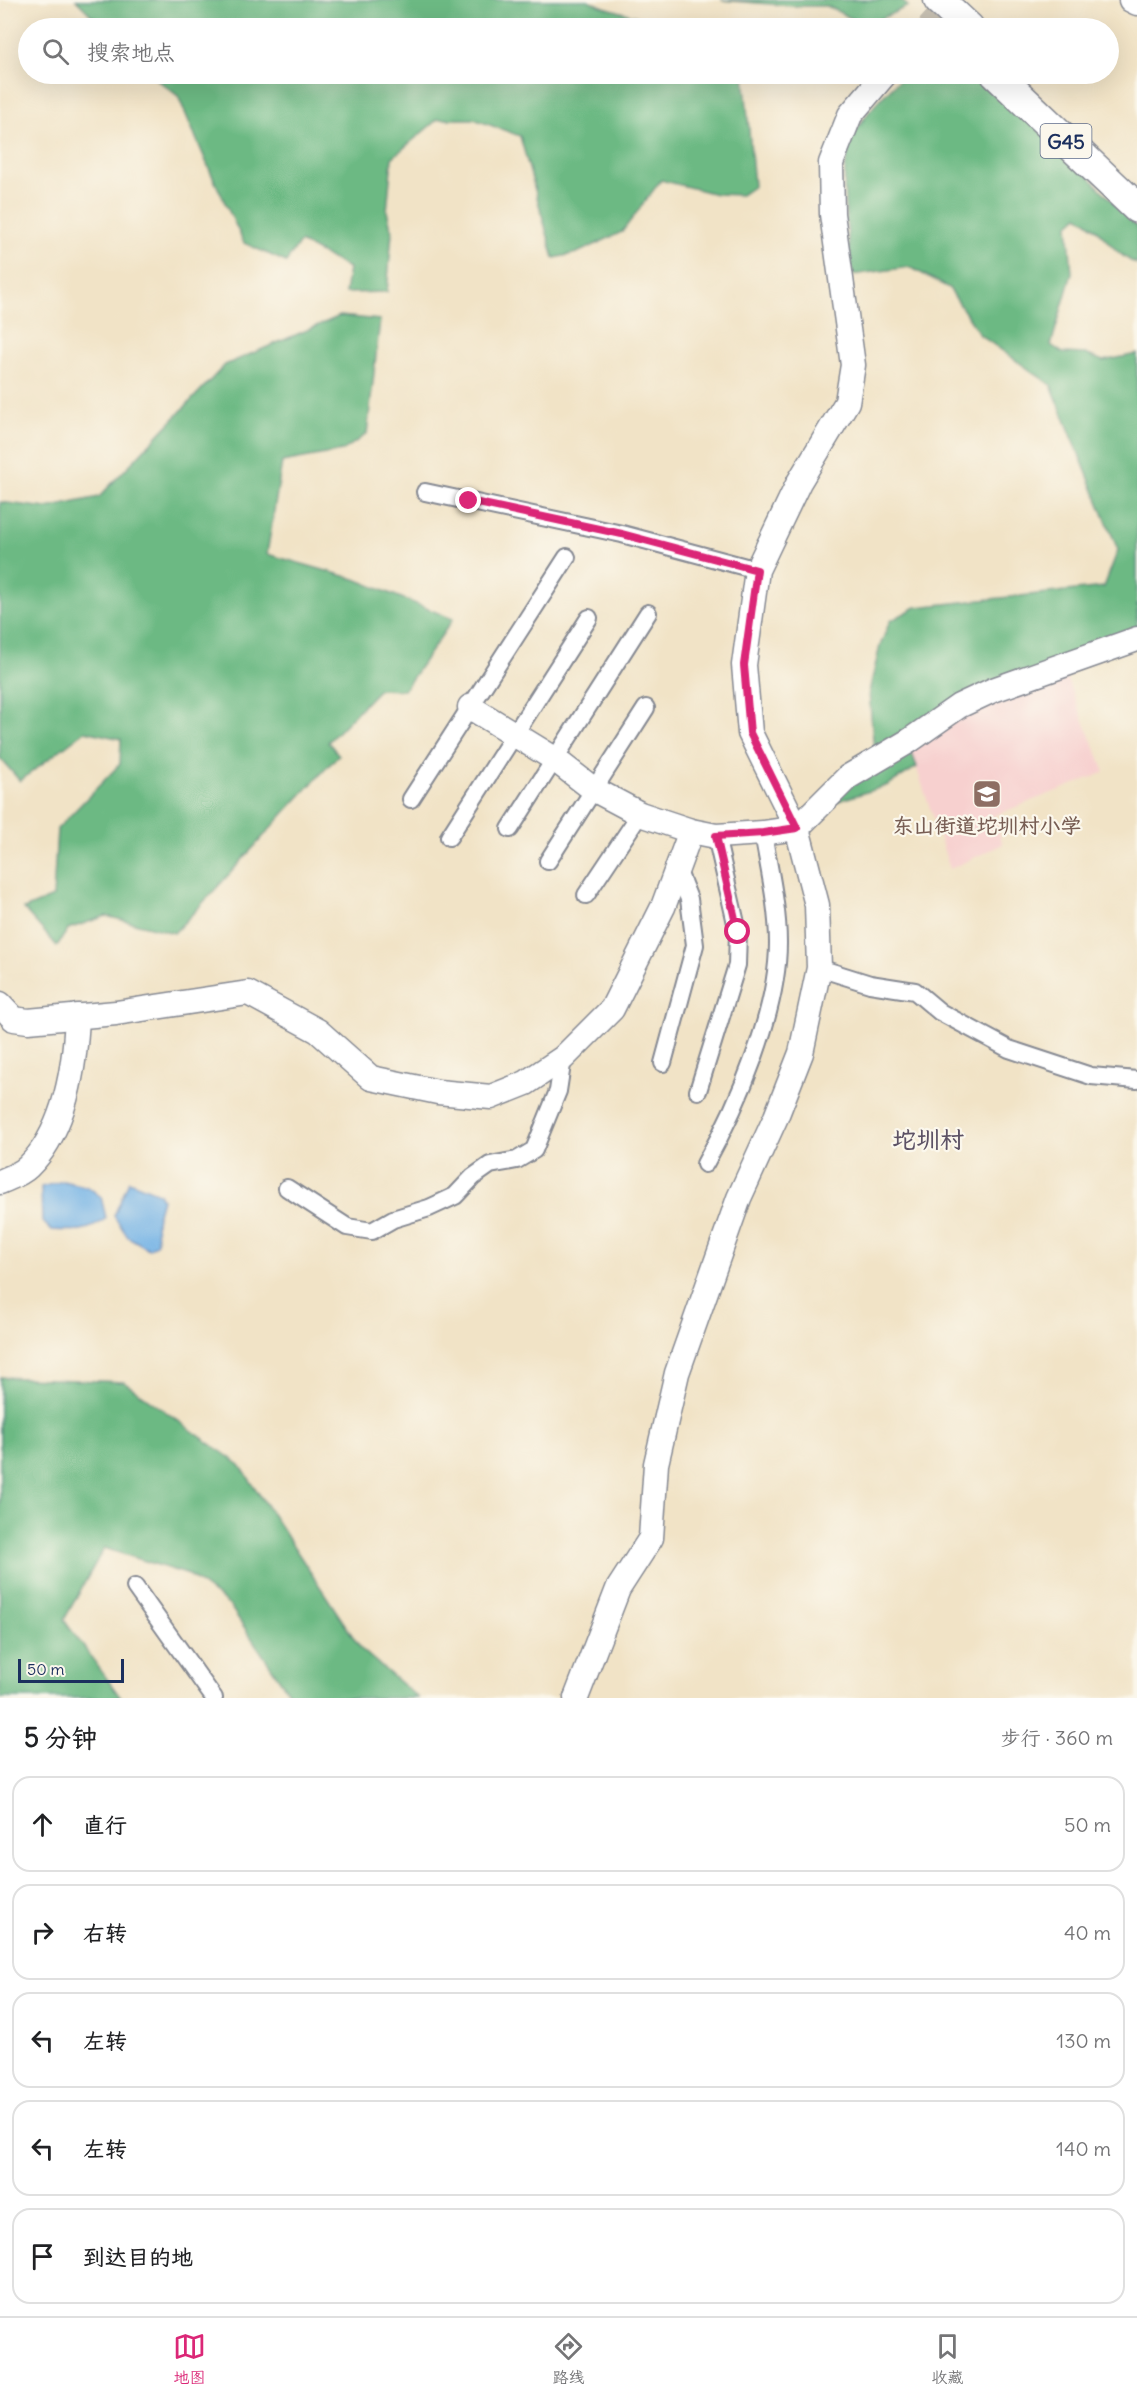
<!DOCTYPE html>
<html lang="zh">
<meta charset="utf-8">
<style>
body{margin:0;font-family:Delius,"LXGW WenKai TC",sans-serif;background:#f6f6f6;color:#202124}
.scale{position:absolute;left:18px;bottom:15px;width:106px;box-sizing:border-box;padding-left:6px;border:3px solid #1b2f5e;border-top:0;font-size:16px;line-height:21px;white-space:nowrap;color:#1b2f5e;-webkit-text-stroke:4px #fbf7ec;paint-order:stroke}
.stop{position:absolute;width:18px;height:18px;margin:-14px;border:4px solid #db2777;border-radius:50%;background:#fff}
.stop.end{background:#db2777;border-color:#fff;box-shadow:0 2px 6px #0008}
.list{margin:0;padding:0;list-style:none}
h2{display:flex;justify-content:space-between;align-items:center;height:78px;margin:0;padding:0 24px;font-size:26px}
h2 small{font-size:20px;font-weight:400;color:#757577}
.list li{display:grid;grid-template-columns:39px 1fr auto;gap:18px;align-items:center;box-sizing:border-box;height:96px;margin:0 12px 12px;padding:0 12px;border:2px solid #e0e0e0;border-radius:18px}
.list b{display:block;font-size:22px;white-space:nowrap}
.list em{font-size:20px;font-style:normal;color:#757577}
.icon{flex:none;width:33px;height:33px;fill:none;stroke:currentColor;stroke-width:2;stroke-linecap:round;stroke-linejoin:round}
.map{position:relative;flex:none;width:1137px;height:1698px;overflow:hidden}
.search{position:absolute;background:#fff;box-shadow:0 6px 24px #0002;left:18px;right:18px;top:18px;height:66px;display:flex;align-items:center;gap:15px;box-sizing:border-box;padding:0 21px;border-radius:33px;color:#757577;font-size:22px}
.sheet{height:618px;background:#fff}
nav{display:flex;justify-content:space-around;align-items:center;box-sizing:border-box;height:84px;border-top:2px solid #e0e0e0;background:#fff;font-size:16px;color:#757577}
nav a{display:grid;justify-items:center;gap:3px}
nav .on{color:#db2777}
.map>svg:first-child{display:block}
</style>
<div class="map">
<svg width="1137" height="1698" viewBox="0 0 1137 1698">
<rect width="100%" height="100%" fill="#fbf7ec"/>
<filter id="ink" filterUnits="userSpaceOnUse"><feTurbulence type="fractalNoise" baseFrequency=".0167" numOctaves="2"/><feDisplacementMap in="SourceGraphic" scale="12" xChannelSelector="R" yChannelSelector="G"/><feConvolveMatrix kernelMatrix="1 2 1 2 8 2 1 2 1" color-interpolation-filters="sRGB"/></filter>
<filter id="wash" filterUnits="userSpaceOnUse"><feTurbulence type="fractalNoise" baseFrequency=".008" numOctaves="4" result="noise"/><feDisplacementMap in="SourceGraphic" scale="24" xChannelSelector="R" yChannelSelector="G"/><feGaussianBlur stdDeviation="1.35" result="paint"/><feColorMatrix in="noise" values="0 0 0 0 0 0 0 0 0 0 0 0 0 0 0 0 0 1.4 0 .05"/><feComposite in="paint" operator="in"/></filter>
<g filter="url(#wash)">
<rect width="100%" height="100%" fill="#f1e3c6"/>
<!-- built -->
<polygon fill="#f7d0cf" points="1066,677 1105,772 993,816 1003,844 950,869 911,751 954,718"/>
<!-- forest -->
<g fill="#6cb983" stroke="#447470" stroke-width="1.5">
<polygon points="76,0 588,0 604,7 676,28 104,28"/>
<polygon points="721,0 901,0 908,6 866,26 827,6 792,6"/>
<polygon points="150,74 744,74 754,186 741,195 716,194 661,180 622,232 577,253 554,258 520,136 474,119 438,119 392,158 387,211 392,232 387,292 345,293 349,268 300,242 286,262 244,243 211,173 178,96"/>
<path d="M906,74H982L1076,163L1137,227V264C1111,253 1102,228 1078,216L1068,225L1072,273L1051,345L1063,353L1085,354L1103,361L1137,354V639L993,690L911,751L917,767L888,785L826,805L874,751L869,692L880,646L890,621L916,607L1104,587L1118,550L1051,385L980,335L949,288L910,267L852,275C849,235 836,174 853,137C865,112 887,92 906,74Z"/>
<path d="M340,316L380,320L367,434L342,451L282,462L267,554L355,579L453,619L404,690L379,689L328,742L339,755C282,813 231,875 174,933L106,916L68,929L57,946L24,909L53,897L57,829L120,764L121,739L85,731L20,781L0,758V502L47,508L99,497L225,365Z"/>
<polygon points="0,1377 124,1382 240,1465 361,1649 418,1698 292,1698 230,1606 189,1575 104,1548 64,1620 121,1698 0,1698"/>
</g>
<!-- water -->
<g fill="#71b1e5" stroke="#4670a2" stroke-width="1.5">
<path d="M63,1181L88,1187L101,1197L106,1218C90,1233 72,1231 51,1230L42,1221L41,1187Z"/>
<polygon points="129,1181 159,1193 162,1199 156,1221 157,1243 149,1249 128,1237 114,1216"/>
</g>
</g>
<g filter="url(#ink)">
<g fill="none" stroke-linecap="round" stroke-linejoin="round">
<!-- secondary-tunnel -->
<polyline stroke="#c6bfb1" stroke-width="24" stroke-dasharray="24 12" stroke-linecap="butt" points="928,28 953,0"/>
<!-- street casing -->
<g stroke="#868992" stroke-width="20">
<g id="street">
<polyline points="425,492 622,534 757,570"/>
<polyline points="411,799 567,557"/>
<polyline points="510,829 648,613"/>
<polyline points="449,837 589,618"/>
<polyline points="548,861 646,708"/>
<polyline points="586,895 640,814"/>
<polyline points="819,968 870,984 915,991 940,1012 1009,1049 1091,1076 1137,1080"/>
<polyline points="663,1063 695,945 689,899 677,869"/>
<polyline points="698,1091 737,965 738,932 716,836"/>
<path d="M705,1164C738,1105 778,1012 778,943C778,906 769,869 763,833"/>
<polyline points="287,1188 347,1227 372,1231 393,1219 429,1208 455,1196 473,1177 490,1165 517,1160 534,1150 558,1091 563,1058"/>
<polyline points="135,1587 214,1698"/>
</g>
</g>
<!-- secondary casing -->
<g stroke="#868992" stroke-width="27">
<g id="secondary">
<polyline points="1131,0 1137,3"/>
<polyline points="470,707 553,758 593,789 640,814 691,831 716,836 763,833 797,828 848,777 909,741 959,706 993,690 1137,639"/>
<polyline points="0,1004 14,1019 28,1021 116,1013 248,993 318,1031 371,1078 438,1092 491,1097 526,1083 563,1058 612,1009 663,907 691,831"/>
<path d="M0,1182C9,1178 21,1174 28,1167C66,1130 75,1066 77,1016"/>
<polyline points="576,1698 618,1589 651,1538 656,1464 677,1373 739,1198 776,1117 801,1053 819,968 817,905 797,828 750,733 744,665 757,570 799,482 847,402 853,365 832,214 831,163 850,115 885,74"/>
</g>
</g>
<!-- highway casing -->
<g stroke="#868992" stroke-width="33">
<g id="highway">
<polyline points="939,0 969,28"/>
<polyline points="996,74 1137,208"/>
</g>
</g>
<!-- street -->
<use href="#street" stroke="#fff" stroke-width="16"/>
<!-- secondary -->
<use href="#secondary" stroke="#fff" stroke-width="24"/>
<!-- highway -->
<use href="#highway" stroke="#fff" stroke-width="30"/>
</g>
</g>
<g fill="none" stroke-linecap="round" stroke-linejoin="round" filter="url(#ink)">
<!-- route -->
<polyline stroke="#db2777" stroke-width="8" points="469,501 622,534 757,570 744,665 750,733 797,828 763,833 716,836 738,932"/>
</g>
<!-- icons -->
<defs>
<g id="school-square" transform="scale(1.5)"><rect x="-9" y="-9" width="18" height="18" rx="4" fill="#8d6e63" stroke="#fbf7ec"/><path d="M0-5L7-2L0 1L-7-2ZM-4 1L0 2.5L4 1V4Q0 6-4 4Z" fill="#fff"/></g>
</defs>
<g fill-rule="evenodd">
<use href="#school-square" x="987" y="794"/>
</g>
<g text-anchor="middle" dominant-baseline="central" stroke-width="4.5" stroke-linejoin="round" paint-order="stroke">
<!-- shield labels -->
<rect fill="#fbf7ec" stroke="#5e6b89" stroke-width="1.5" x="1040.5" y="124" width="51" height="34" rx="4.5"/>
<g font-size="20" font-weight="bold" fill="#1b2f5e">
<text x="1066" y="141">G45</text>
</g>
<!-- education labels -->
<g font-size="21" font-weight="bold" fill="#785e54" stroke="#fbf7ec">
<text x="987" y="825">东山街道坨圳村小学</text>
</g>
<!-- quarter labels -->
<g font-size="24" font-weight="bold" fill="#5d5265" stroke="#fbf7ec">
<text x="928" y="1139">坨圳村</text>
</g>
</g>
</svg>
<div class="scale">50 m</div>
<div class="stop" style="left:738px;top:932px"></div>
<div class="stop end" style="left:469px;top:501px"></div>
<div class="search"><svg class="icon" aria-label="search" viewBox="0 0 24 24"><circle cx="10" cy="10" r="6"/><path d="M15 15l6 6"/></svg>搜索地点</div>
</div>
<section class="sheet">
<h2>5 分钟<small>步行 · 360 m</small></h2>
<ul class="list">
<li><svg class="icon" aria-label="ahead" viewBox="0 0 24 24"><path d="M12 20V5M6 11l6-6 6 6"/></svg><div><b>直行</b></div><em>50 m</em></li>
<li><svg class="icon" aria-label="right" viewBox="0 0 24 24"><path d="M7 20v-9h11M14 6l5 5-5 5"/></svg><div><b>右转</b></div><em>40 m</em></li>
<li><svg class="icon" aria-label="left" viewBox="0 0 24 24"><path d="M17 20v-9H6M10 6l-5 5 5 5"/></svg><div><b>左转</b></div><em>130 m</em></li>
<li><svg class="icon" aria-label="left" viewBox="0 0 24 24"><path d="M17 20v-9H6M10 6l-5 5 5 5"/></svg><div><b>左转</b></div><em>140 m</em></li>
<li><svg class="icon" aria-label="arrive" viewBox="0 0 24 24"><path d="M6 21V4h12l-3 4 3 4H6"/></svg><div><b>到达目的地</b></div></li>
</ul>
</section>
<nav>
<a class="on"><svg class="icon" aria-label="map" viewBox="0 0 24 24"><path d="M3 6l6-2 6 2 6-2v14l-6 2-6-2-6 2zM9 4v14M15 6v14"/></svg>地图</a>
<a><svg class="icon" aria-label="directions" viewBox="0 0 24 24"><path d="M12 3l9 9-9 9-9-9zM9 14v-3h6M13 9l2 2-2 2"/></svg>路线</a>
<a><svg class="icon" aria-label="saved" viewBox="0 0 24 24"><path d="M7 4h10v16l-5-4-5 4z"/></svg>收藏</a>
</nav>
